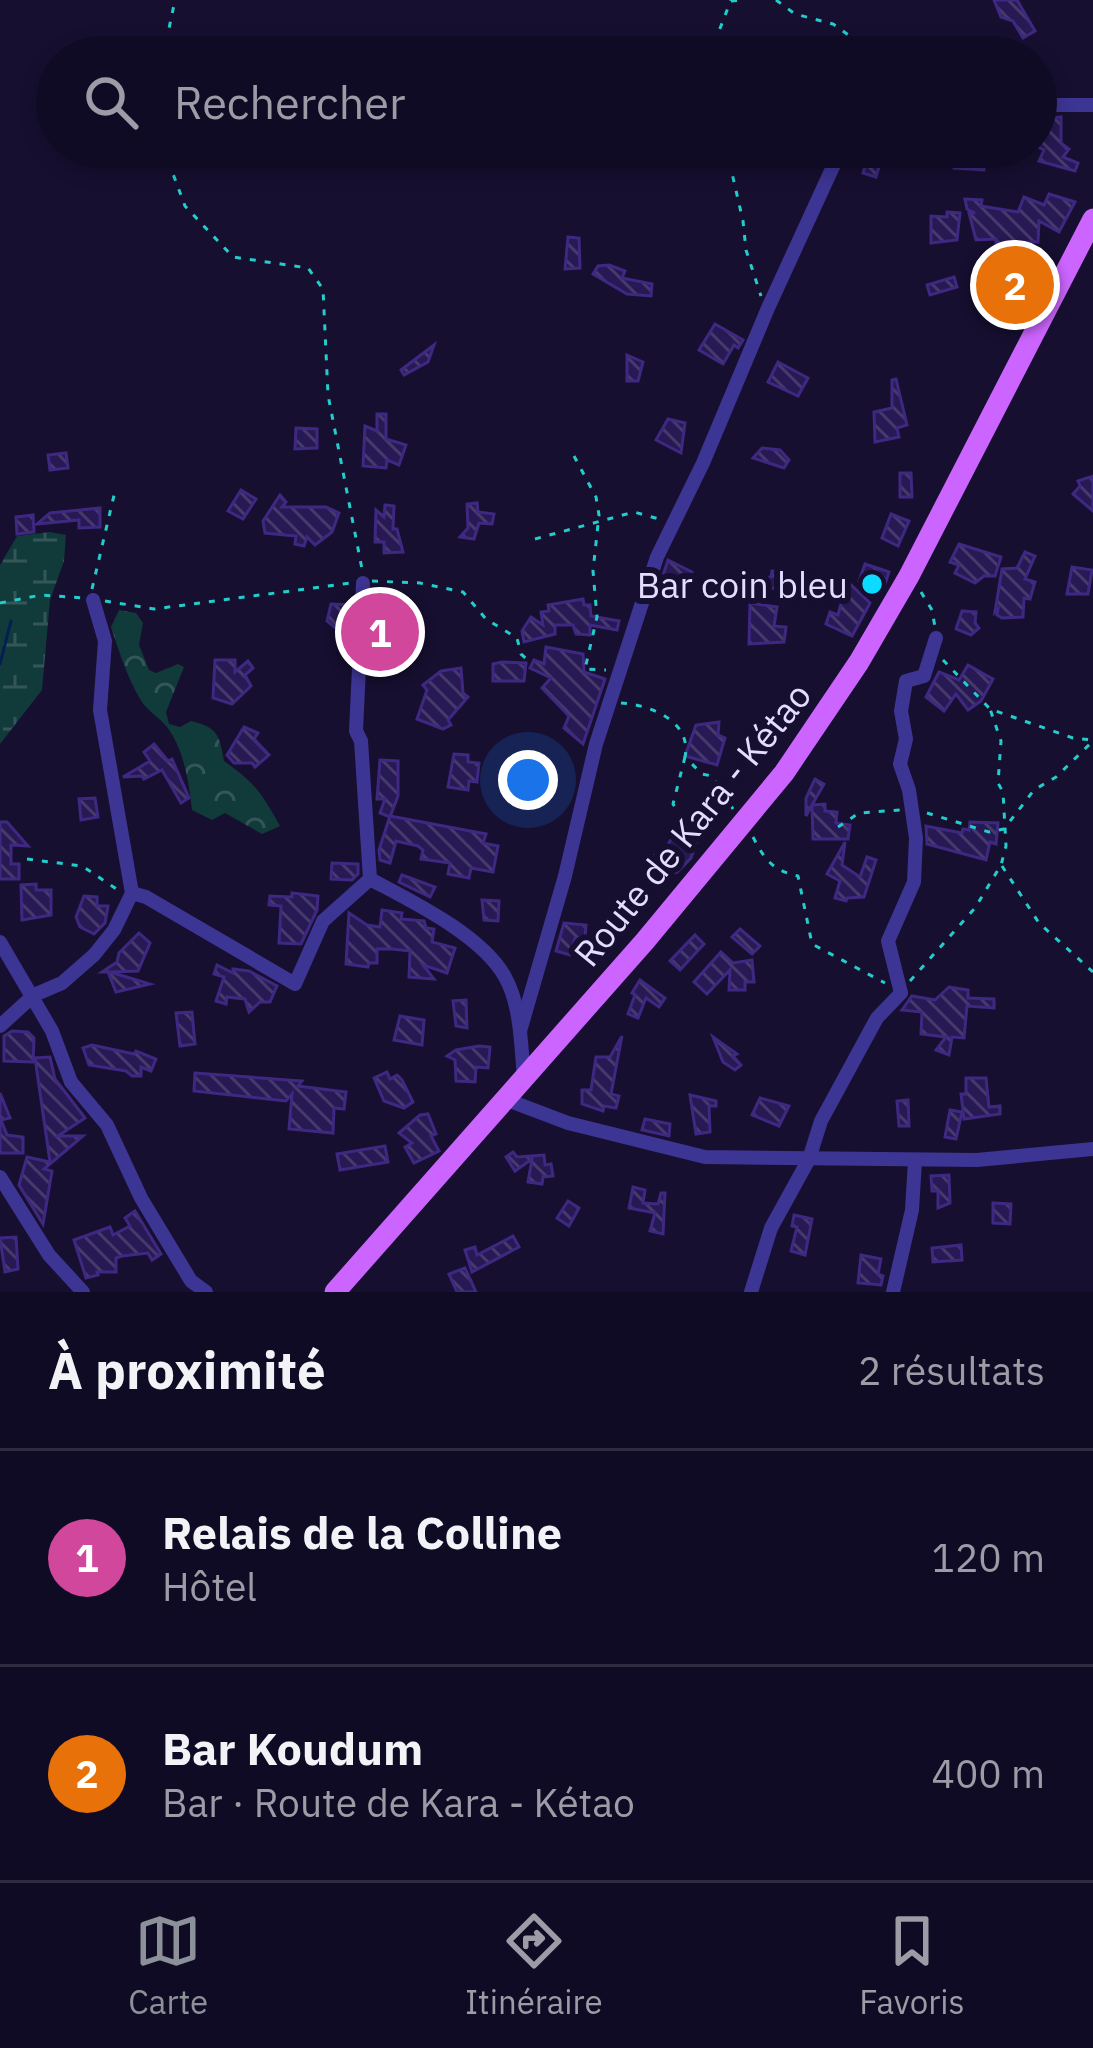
<!DOCTYPE html>
<html lang="fr">
<meta charset="utf-8">
<style>
body{margin:0;font-family:"IBM Plex Sans",sans-serif;background:#19142c;color:#f1f3f6}
.you{position:absolute;left:528px;top:780px;width:42px;height:42px;margin:-30px;border:9px solid #fff;border-radius:50%;background:#1a73e8;box-shadow:0 0 0 18px #1a73e833}
.badge{display:grid;place-items:center;width:78px;height:78px;border-radius:50%;background:#8c9099;color:#fff;font-size:39px;font-weight:700}
.pin{position:absolute;translate:-50% -50%;border:6px solid #fff;box-shadow:0 3px 12px #0006}
.list{margin:0;padding:0;list-style:none}
h2{display:flex;justify-content:space-between;align-items:center;height:156px;margin:0;padding:0 48px;font-size:51px}
h2 small{font-size:39px;font-weight:400;color:#9c9ba6}
.list li{display:grid;grid-template-columns:78px 1fr auto;gap:36px;align-items:center;box-sizing:border-box;height:216px;padding:0 48px;border-top:3px solid #302b41}
.list b{display:block;font-size:45px;white-space:nowrap}
.list p{margin:0;font-size:39px;white-space:nowrap;color:#9c9ba6}
.list em{font-size:39px;font-style:normal;color:#9c9ba6}
.icon{flex:none;width:66px;height:66px;fill:none;stroke:currentColor;stroke-width:2;stroke-linecap:round;stroke-linejoin:round}
.map{position:relative;flex:none;width:1093px;height:1292px;overflow:hidden}
.search{position:absolute;background:#100b24;box-shadow:0 6px 18px #0003;left:36px;right:36px;top:36px;height:132px;display:flex;align-items:center;gap:30px;box-sizing:border-box;padding:0 42px;border-radius:66px;color:#9c9ba6;font-size:45px}
.sheet{height:588px;background:#100b24}
nav{display:flex;justify-content:space-around;align-items:center;box-sizing:border-box;height:168px;border-top:3px solid #302b41;background:#100b24;font-size:33px;color:#9c9ba6}
nav a{display:grid;justify-items:center;gap:6px}
nav .on{color:#8c9099}
.map>svg:first-child{display:block}
</style>
<div class="map">
<svg width="1093" height="1292" viewBox="0 0 1093 1292">
<defs>
<pattern id="forest-crowns" width="20" height="18" patternUnits="userSpaceOnUse" patternTransform="scale(3)"><rect width="20" height="18" fill="#113a3a"/><path d="M2 6a3 3 0 1 1 6 0M12 15a3 3 0 1 1 6 0" fill="none" stroke="#345658"/></pattern>
<pattern id="wetland-marsh" width="20" height="14" patternUnits="userSpaceOnUse" patternTransform="scale(3)"><rect width="20" height="14" fill="#113a3a"/><path d="M1 5h8M5 5V1M11 12h8M15 12V8" fill="none" stroke="#345658"/></pattern>
<pattern id="building-back-hatch" width="6" height="6" patternUnits="userSpaceOnUse" patternTransform="scale(3)"><rect width="6" height="6" fill="#271953"/><path d="M-1 5l2 2M0 0l6 6M5-1l2 2" fill="none" stroke="#463a6d"/></pattern>
</defs>
<rect width="100%" height="100%" fill="#160f30"/>
<!-- forest -->
<path fill="url(#forest-crowns)" d="M119,610L136,613L143,623L139,645L149,670L156,673L178,664L184,667L166,712L169,724L180,727L191,721C219,728 219,735 224,761C256,784 260,791 280,826L262,834L225,813L212,820L192,810C189,783 184,749 167,727C159,717 147,711 140,699C127,677 119,651 111,627Z"/>
<!-- wetland -->
<polygon fill="url(#wetland-marsh)" points="50,532 66,535 64,561 50,600 42,690 0,744 0,565 17,536"/>
<g fill="none" stroke-linecap="round" stroke-linejoin="round">
<!-- stream -->
<polyline stroke="#051e53" stroke-width="3" points="0,664 11,621"/>
</g>
<!-- building -->
<g fill="url(#building-back-hatch)" stroke="#3e2881" stroke-width="3">
<polygon points="994,0 1017,0 1035,31 1023,38 1013,21 1001,17"/>
<polygon points="1061,117 1061,143 1069,149 1063,157 1078,163 1075,171 1039,161 1044,150 1038,147 1050,118"/>
<polygon points="571,147 594,147 596,164 579,166 579,159 571,160"/>
<polygon points="949,147 975,147 975,155 986,155 984,170 954,168"/>
<polygon points="870,150 883,154 876,177 863,173"/>
<polygon points="1049,194 1075,202 1059,232 1039,221 1038,242 1028,242 1026,250 1015,244 996,244 996,239 976,240 969,213 975,213 967,209 965,199 982,200 981,206 1018,212 1024,197 1044,205"/>
<polygon points="947,212 960,213 957,240 931,243 931,216 947,217"/>
<polygon points="568,237 579,238 580,268 565,269"/>
<polygon points="609,265 625,271 622,278 652,284 651,296 627,294 593,274 598,266"/>
<polygon points="954,277 957,287 930,295 927,285"/>
<polygon points="715,324 743,340 738,348 734,345 723,364 699,350"/>
<polygon points="434,345 428,362 404,375 401,370"/>
<polygon points="627,355 643,362 638,381 627,381"/>
<polygon points="778,362 808,378 798,396 768,382"/>
<polygon points="896,379 907,425 897,428 899,437 875,442 874,412 892,408 892,380"/>
<polygon points="377,414 386,414 386,439 406,445 399,465 387,460 386,468 363,466 365,426 377,431"/>
<polygon points="668,419 685,423 681,453 656,440"/>
<polygon points="296,428 317,429 317,448 295,449"/>
<polygon points="762,448 780,450 789,460 784,468 753,458"/>
<polygon points="66,453 68,468 50,470 48,455"/>
<polygon points="900,473 911,473 912,497 900,497"/>
<polygon points="1093,476 1093,511 1073,494 1080,486 1078,481"/>
<polygon points="241,490 256,499 243,519 228,511"/>
<polygon points="280,495 286,502 282,507 326,507 339,513 332,532 315,545 307,537 304,546 295,544 296,536 265,533 263,521"/>
<polygon points="477,503 478,512 494,514 492,524 479,523 474,539 460,537 468,528 467,504"/>
<polygon points="385,505 394,506 393,529 397,529 403,552 384,553 384,542 375,542 376,510 384,517"/>
<polygon points="100,508 100,527 79,528 79,520 37,524 50,513"/>
<polygon points="891,514 909,521 898,546 882,538"/>
<polygon points="33,515 34,532 17,534 16,517"/>
<polygon points="959,544 1001,557 995,576 984,576 975,583 955,573 959,565 950,562"/>
<polygon points="1025,552 1035,556 1025,579 1035,582 1030,599 1024,598 1023,617 1002,618 997,615 998,609 995,612 1002,569 1017,568"/>
<polygon points="668,560 692,572 686,601 657,594"/>
<polygon points="865,564 889,572 883,590 859,581"/>
<polygon points="1072,567 1092,570 1088,594 1067,594"/>
<polygon points="772,571 786,572 787,594 777,595 777,588 757,589 756,578 771,577"/>
<polygon points="847,581 870,603 852,636 826,624 830,612 838,615"/>
<polygon points="583,599 584,605 590,605 591,616 619,621 617,630 590,625 590,635 576,634 573,625 555,625 555,634 524,642 522,631 531,617 543,625 541,612 549,611 548,605"/>
<polygon points="750,603 777,607 774,626 786,627 784,642 749,644"/>
<polygon points="331,604 351,605 350,621 343,622 338,630 327,621"/>
<polygon points="962,611 976,612 975,623 979,628 971,635 956,629"/>
<polygon points="373,620 400,621 401,646 389,644 386,654 371,651"/>
<polygon points="546,647 583,654 584,672 605,679 583,744 564,728 569,716 542,688 551,678 530,668 534,660 544,664"/>
<polygon points="215,660 235,660 235,672 248,661 253,668 245,675 251,686 232,704 213,698"/>
<polygon points="502,662 526,663 524,681 493,681 493,664"/>
<polygon points="968,665 993,679 981,701 968,710 956,694 944,711 926,697 939,672 959,680"/>
<polygon points="461,668 463,693 468,697 448,720 451,725 443,729 417,719 427,690 423,685 441,671"/>
<polygon points="719,722 718,735 725,738 717,765 685,756 696,725"/>
<polygon points="244,727 258,733 254,739 269,755 255,767 252,763 234,763 227,755"/>
<polygon points="154,744 168,761 172,759 189,798 181,803 162,770 144,779 142,776 123,777 150,761 144,752"/>
<polygon points="454,754 468,755 468,762 479,763 477,782 469,781 468,790 448,787"/>
<polygon points="380,760 398,761 398,796 390,817 380,813 385,799 377,799"/>
<polygon points="515,763 527,766 528,798 511,796 512,787 507,787 508,770"/>
<polygon points="815,779 824,784 812,805 825,804 825,811 837,812 836,823 850,825 848,839 813,839 812,805 806,816 806,798"/>
<polygon points="95,798 98,817 81,820 79,799"/>
<polygon points="390,816 486,834 483,843 498,846 493,872 471,868 469,878 448,874 450,863 421,859 423,850 418,846 396,841 390,863 380,860 379,850"/>
<polygon points="0,822 7,822 28,846 11,845 11,864 19,864 19,879 0,879"/>
<polygon points="970,822 998,823 996,844 990,842 986,860 927,844 926,826 962,833 963,829 969,830"/>
<polygon points="677,829 698,838 691,858 677,872 660,875 655,855 663,853"/>
<polygon points="845,842 842,865 860,877 867,857 876,860 864,897 847,898 846,901 835,898 840,881 827,874"/>
<polygon points="332,863 358,864 358,874 352,880 331,879"/>
<polygon points="402,875 435,887 430,897 399,882"/>
<polygon points="36,884 36,890 51,890 51,915 22,920 21,885"/>
<polygon points="292,893 318,896 317,910 301,944 279,943 281,906 269,905 270,896 292,897"/>
<polygon points="84,896 97,897 97,906 108,906 105,923 94,934 80,927 76,917"/>
<polygon points="482,900 499,901 498,921 484,920"/>
<polygon points="382,910 402,913 401,919 424,921 426,928 434,929 432,942 455,948 447,973 423,965 434,979 409,977 410,951 392,949 377,949 377,963 369,963 368,967 346,964 349,913 367,925 380,927"/>
<polygon points="564,923 586,925 585,938 575,938 570,955 556,951"/>
<polygon points="740,929 760,946 752,954 732,937"/>
<polygon points="139,933 150,943 138,971 110,972 150,984 116,992 108,972 102,972 117,962 119,953"/>
<polygon points="695,935 704,944 680,970 670,961"/>
<polygon points="721,952 733,963 752,960 754,982 745,982 745,990 729,990 730,970 707,994 694,982"/>
<polygon points="217,965 233,973 233,969 249,971 277,986 270,1002 260,1002 249,1012 245,999 227,997 226,1004 216,1001 224,977 214,974"/>
<polygon points="640,980 665,998 659,1007 646,998 638,1018 628,1014 635,995 632,993"/>
<polygon points="949,987 968,990 968,998 994,999 994,1008 967,1006 964,1038 952,1037 949,1055 936,1050 946,1037 921,1034 922,1012 902,1010 912,996 935,1000"/>
<polygon points="466,1000 467,1028 456,1026 453,1001"/>
<polygon points="192,1012 195,1044 180,1046 176,1013"/>
<polygon points="400,1016 424,1020 422,1045 394,1040"/>
<polygon points="12,1031 28,1032 34,1038 33,1062 4,1061 4,1036"/>
<polygon points="622,1036 611,1094 619,1096 616,1108 604,1106 603,1111 582,1104 582,1090 591,1090 596,1057 610,1057"/>
<polygon points="713,1037 737,1054 733,1056 741,1065 735,1070 723,1062"/>
<polygon points="92,1045 134,1054 136,1051 156,1059 151,1071 141,1067 141,1076 132,1076 126,1071 89,1065 83,1048"/>
<polygon points="479,1046 490,1047 488,1068 476,1067 475,1082 456,1081 455,1060 447,1056 456,1050"/>
<polygon points="50,1057 55,1079 85,1118 58,1136 83,1136 44,1169 52,1171 43,1224 19,1185 27,1157 50,1162 35,1058"/>
<polygon points="387,1072 390,1079 397,1075 402,1080 413,1102 404,1108 384,1101 374,1078"/>
<polygon points="195,1073 302,1081 298,1086 346,1092 344,1109 334,1108 333,1133 289,1129 292,1094 286,1101 194,1091"/>
<polygon points="966,1078 986,1078 989,1107 1000,1106 1000,1114 964,1119 961,1094 966,1094"/>
<polygon points="0,1093 10,1118 1,1120 7,1135 23,1137 23,1153 0,1153"/>
<polygon points="690,1095 716,1101 716,1106 709,1106 710,1132 696,1134"/>
<polygon points="760,1098 789,1106 779,1126 752,1115"/>
<polygon points="908,1100 909,1126 899,1126 897,1101"/>
<polygon points="950,1110 962,1112 956,1139 945,1137"/>
<polygon points="428,1114 436,1134 431,1136 439,1151 414,1163 405,1147 412,1143 399,1133 420,1115"/>
<polygon points="645,1119 670,1124 669,1136 642,1130"/>
<polygon points="385,1146 388,1162 340,1170 337,1154"/>
<polygon points="513,1152 517,1157 544,1155 545,1165 551,1164 553,1176 543,1177 542,1184 528,1182 532,1159 515,1171 506,1157"/>
<polygon points="949,1175 950,1203 938,1208 938,1191 932,1191 931,1176"/>
<polygon points="633,1187 645,1190 643,1203 658,1204 661,1193 665,1193 663,1234 650,1231 655,1213 629,1208"/>
<polygon points="568,1201 579,1208 569,1226 557,1218"/>
<polygon points="993,1203 1011,1204 1010,1224 993,1223"/>
<polygon points="135,1211 161,1254 152,1260 148,1253 122,1256 116,1258 116,1272 97,1272 98,1275 86,1278 74,1240 110,1227 113,1235 130,1226 125,1218"/>
<polygon points="794,1215 812,1219 805,1255 791,1251 797,1227 792,1226"/>
<polygon points="513,1236 519,1247 472,1272 465,1250 475,1247 477,1255"/>
<polygon points="16,1237 18,1269 5,1272 0,1238"/>
<polygon points="961,1245 962,1260 933,1262 932,1248"/>
<polygon points="861,1255 881,1259 878,1274 883,1276 881,1285 858,1283"/>
<polygon points="465,1268 476,1292 457,1292 449,1274"/>
</g>
<g fill="none" stroke-linecap="round" stroke-linejoin="round">
<!-- path -->
<g stroke="#23cdcb" stroke-width="3" stroke-dasharray="6 9" stroke-linecap="butt">
<polyline points="776,0 795,14 833,24 879,57"/>
<polyline points="731,1 746,0"/>
<polyline points="163,57 175,0"/>
<polyline points="709,57 731,0"/>
<polyline points="163,147 185,206 233,257 308,268 323,289 328,395 362,569"/>
<polyline points="726,147 743,221 746,250 761,296"/>
<polyline points="574,456 596,497 599,515 593,571 597,617 585,669 606,670"/>
<polyline points="535,539 634,512 659,519"/>
<polyline points="372,581 420,583 463,592 486,619 517,638 521,654 529,661"/>
<polyline points="92,589 115,491"/>
<polyline points="921,592 932,610 935,627"/>
<polyline points="105,601 154,609 351,583"/>
<polyline points="0,603 41,595 84,598"/>
<polyline points="943,660 990,709 1073,738 1092,740"/>
<path d="M621,703C652,705 692,722 685,757L702,774L712,776L733,809"/>
<polyline points="685,757 673,804 692,831"/>
<polyline points="927,813 989,832 1004,829 1034,790 1056,777 1093,741"/>
<polyline points="838,827 859,813 900,810"/>
<path d="M753,837C765,860 772,870 798,876L812,944L885,983"/>
<polyline points="27,859 82,866 118,890"/>
<polyline points="1002,866 1039,923 1093,972"/>
<polyline points="910,981 975,908 1001,865 1006,846 1003,792 998,783 1001,741 990,709"/>
</g>
<!-- minor -->
<g stroke="#3d3593" stroke-width="14">
<polyline points="1036,105 1093,105"/>
<polyline points="363,583 356,731 361,741 370,879"/>
<path d="M370,879C411,901 482,935 505,977C521,1005 521,1046 524,1078"/>
<polyline points="132,893 146,897 295,984 323,921 370,879"/>
<polyline points="0,942 52,1031 71,1082 107,1125 141,1198 191,1281 206,1292"/>
<polyline points="0,1026 34,995 62,983 94,955 114,930 132,893 100,710 105,641 93,600"/>
<polyline points="520,1031 565,876 596,744 657,557 703,463 768,308 842,147"/>
<polyline points="505,1099 568,1123 705,1157 977,1160 1093,1149"/>
<polyline points="0,1177 49,1255 83,1292"/>
<polyline points="751,1292 771,1228 809,1159 821,1121 877,1018 901,993 888,941 914,882 916,838 909,790 900,764 906,739 901,711 906,681 924,676 936,638"/>
<polyline points="893,1292 912,1210 915,1161"/>
</g>
<!-- primary -->
<polyline stroke="#cc65ff" stroke-width="21" points="335,1292 645,941 784,773 859,662 909,576 1093,219"/>
</g>
<!-- markers -->
<circle fill="#0adbff" stroke="#160f30" stroke-width="4.5" cx="872" cy="584" r="12"/>
<g text-anchor="middle" dominant-baseline="central" stroke-width="12" stroke-linejoin="round" paint-order="stroke">
<!-- poi labels -->
<g font-size="36" fill="#e3deff" stroke="#160f30" text-anchor="end">
<text x="848" y="584">Bar coin bleu</text>
</g>
<!-- street labels -->
<g font-size="36" fill="#e3deff" stroke="#160f30">
<text transform="translate(692 824) rotate(-51)">Route de Kara - Kétao</text>
</g>
</g>
</svg>
<div class="you"></div>
<div class="pin badge" style="left:380px;top:632px;background:#d1479c">1</div>
<div class="pin badge" style="left:1015px;top:285px;background:#e8710a">2</div>
<div class="search"><svg class="icon" aria-label="search" viewBox="0 0 24 24"><circle cx="10" cy="10" r="6"/><path d="M15 15l6 6"/></svg>Rechercher</div>
</div>
<section class="sheet">
<h2>À proximité<small>2 résultats</small></h2>
<ul class="list">
<li><span class="badge" style="background:#d1479c">1</span><div><b>Relais de la Colline</b><p>Hôtel</p></div><em>120 m</em></li>
<li><span class="badge" style="background:#e8710a">2</span><div><b>Bar Koudum</b><p>Bar · Route de Kara - Kétao</p></div><em>400 m</em></li>
</ul>
</section>
<nav>
<a class="on"><svg class="icon" aria-label="map" viewBox="0 0 24 24"><path d="M3 6l6-2 6 2 6-2v14l-6 2-6-2-6 2zM9 4v14M15 6v14"/></svg>Carte</a>
<a><svg class="icon" aria-label="directions" viewBox="0 0 24 24"><path d="M12 3l9 9-9 9-9-9zM9 14v-3h6M13 9l2 2-2 2"/></svg>Itinéraire</a>
<a><svg class="icon" aria-label="saved" viewBox="0 0 24 24"><path d="M7 4h10v16l-5-4-5 4z"/></svg>Favoris</a>
</nav>
